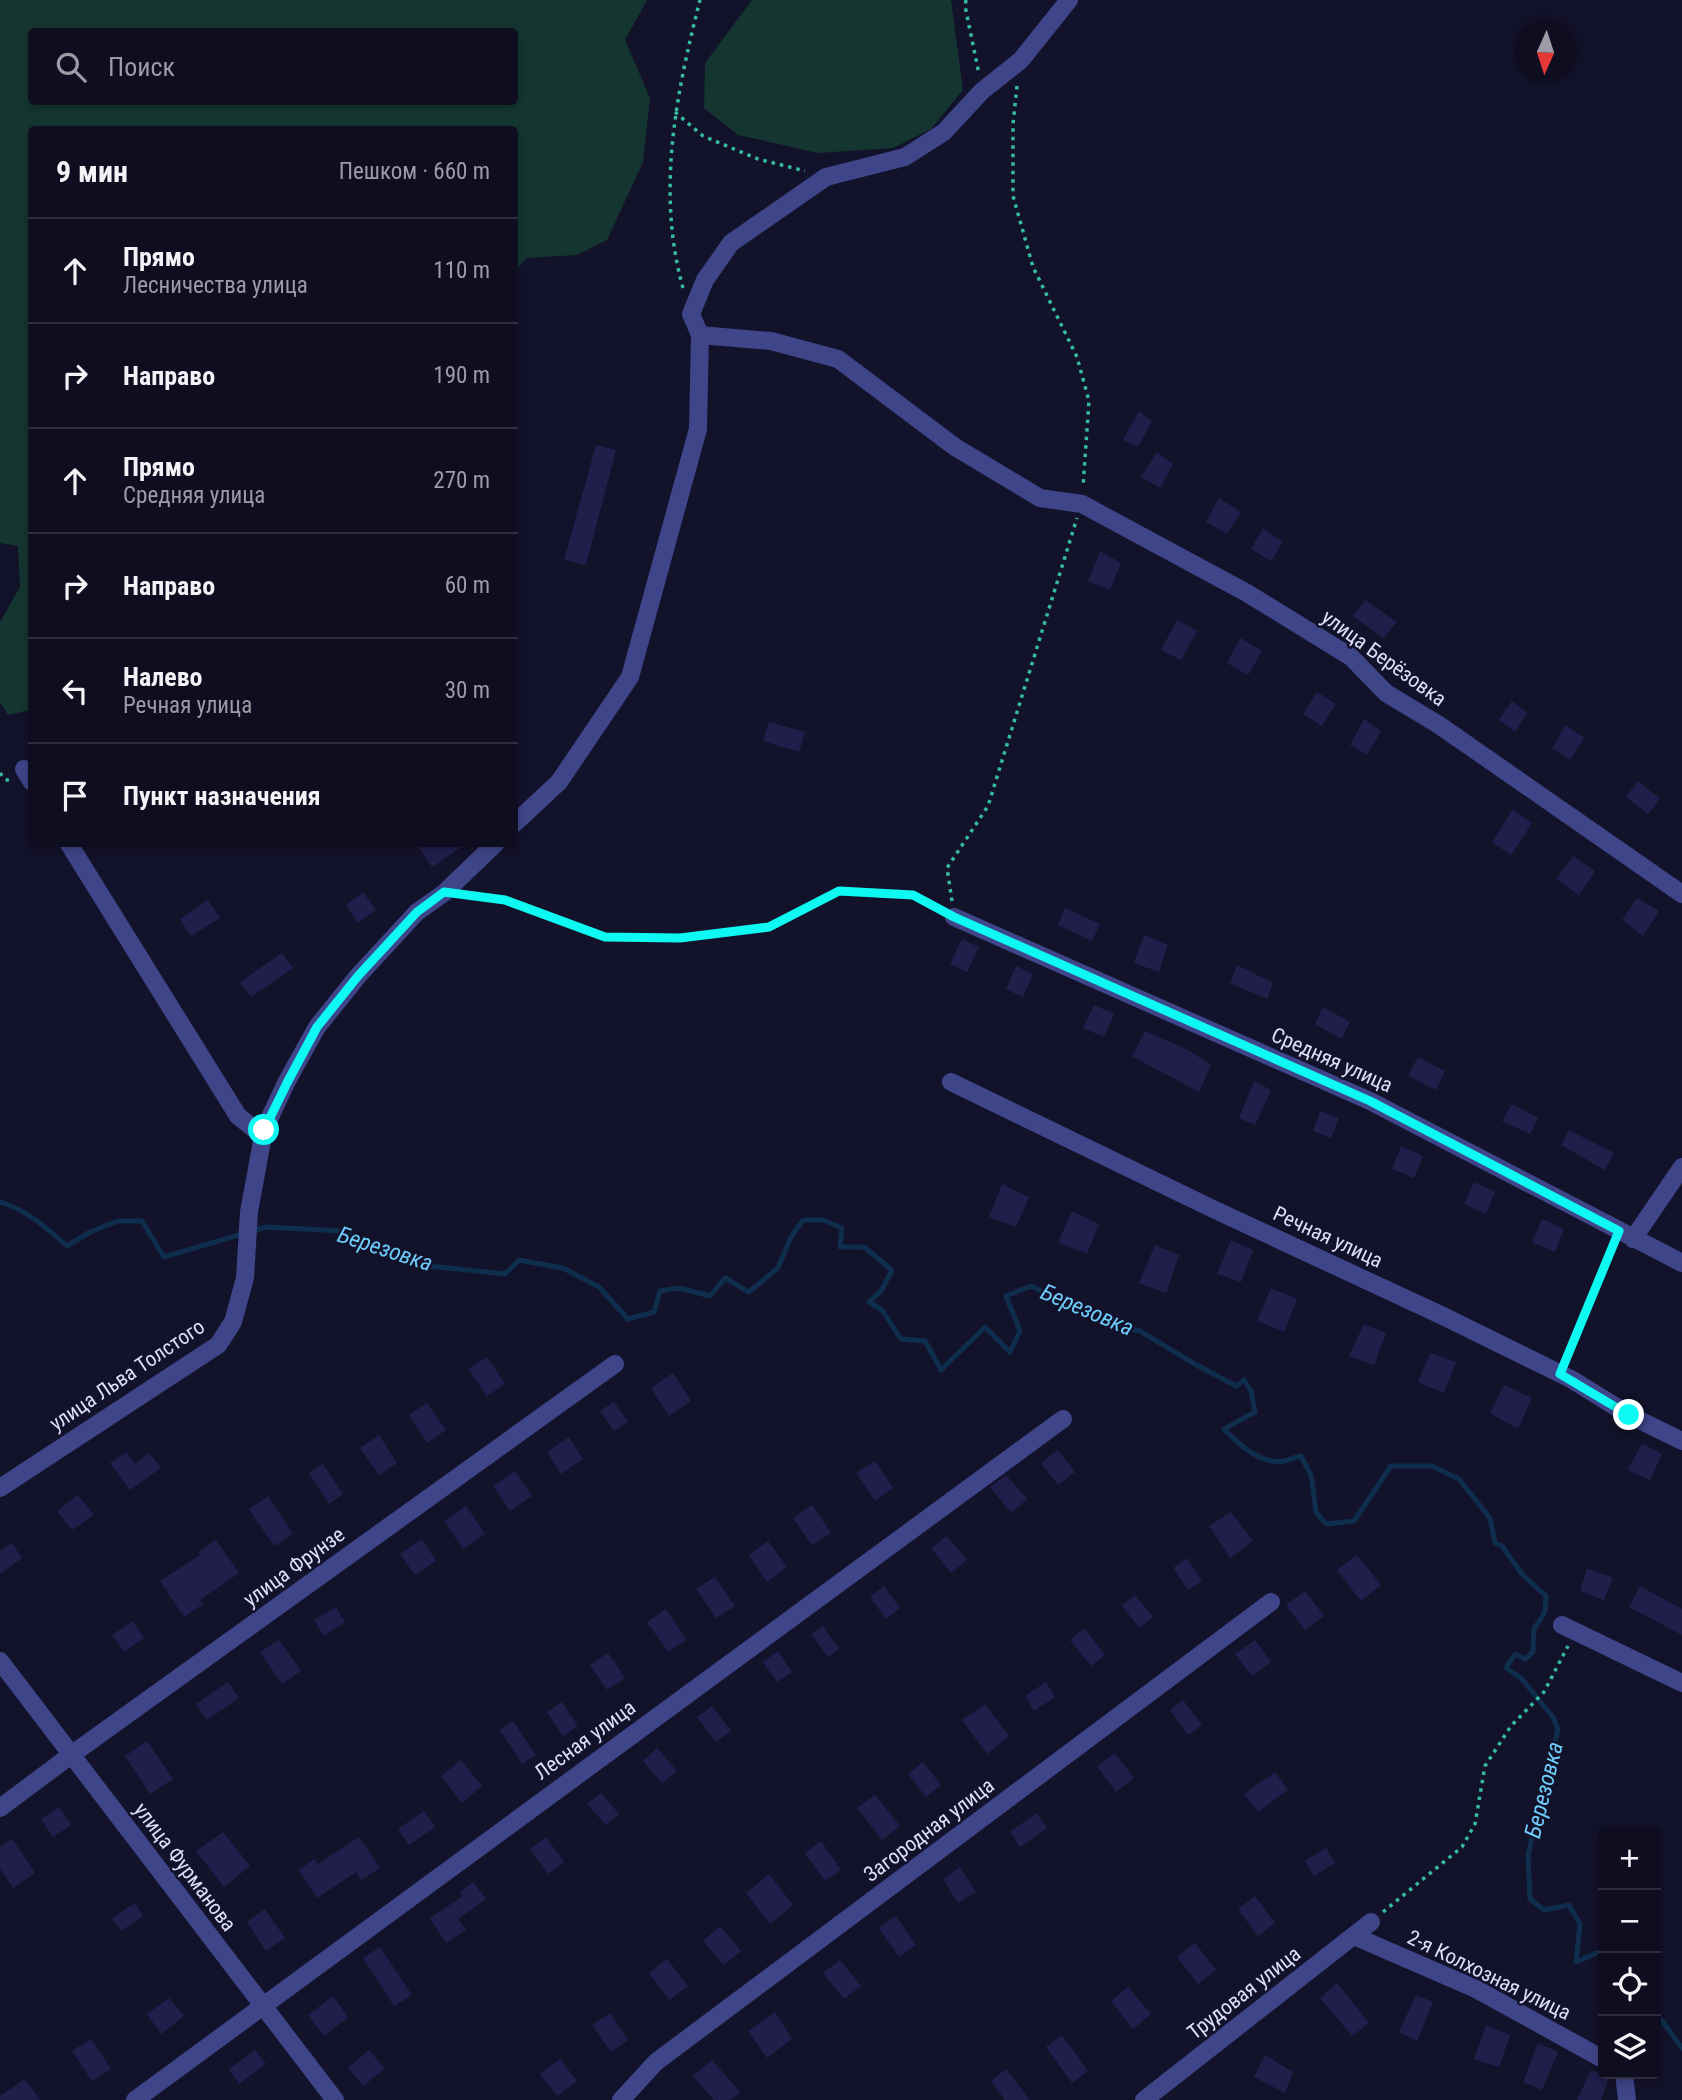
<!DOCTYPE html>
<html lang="ru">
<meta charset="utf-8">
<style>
body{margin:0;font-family:"Roboto Condensed",sans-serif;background:#1c1c2d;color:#f1f3f6}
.controls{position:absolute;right:21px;bottom:21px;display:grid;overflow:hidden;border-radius:7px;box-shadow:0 4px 10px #0003}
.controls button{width:63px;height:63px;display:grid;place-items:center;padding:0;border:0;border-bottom:2px solid #2e2e3e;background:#0e0e20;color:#f1f3f6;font:35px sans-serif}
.compass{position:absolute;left:1514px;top:21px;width:63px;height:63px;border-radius:50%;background:#0e0e20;box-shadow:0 4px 10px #0003;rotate:183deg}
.stop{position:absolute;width:21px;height:21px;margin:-16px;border:5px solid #0ef9f2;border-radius:50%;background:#fff}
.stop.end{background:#0ef9f2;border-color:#fff;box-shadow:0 2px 7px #0008}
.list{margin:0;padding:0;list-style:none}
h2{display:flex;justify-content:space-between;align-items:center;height:91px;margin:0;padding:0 28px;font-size:30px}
h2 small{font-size:23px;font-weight:400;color:#9b9ca5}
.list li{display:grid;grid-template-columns:46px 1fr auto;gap:21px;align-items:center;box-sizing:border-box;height:105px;padding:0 28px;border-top:2px solid #2e2e3e}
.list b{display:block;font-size:26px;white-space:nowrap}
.list p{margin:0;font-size:23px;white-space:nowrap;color:#9b9ca5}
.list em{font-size:23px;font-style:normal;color:#9b9ca5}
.icon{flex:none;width:38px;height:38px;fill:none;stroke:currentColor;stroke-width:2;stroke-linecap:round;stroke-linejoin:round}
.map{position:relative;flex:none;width:1682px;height:2100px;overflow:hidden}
.search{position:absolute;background:#0e0e20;box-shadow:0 4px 10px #0003;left:28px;top:28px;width:490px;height:77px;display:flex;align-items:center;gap:18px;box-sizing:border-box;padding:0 24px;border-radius:7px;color:#9b9ca5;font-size:26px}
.panel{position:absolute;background:#0e0e20;box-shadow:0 4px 10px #0003;left:28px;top:126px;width:490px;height:721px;border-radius:7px}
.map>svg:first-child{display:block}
</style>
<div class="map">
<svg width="1682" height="2100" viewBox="0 0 1682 2100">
<rect width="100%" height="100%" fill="#13122b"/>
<!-- green -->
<g fill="#153530" fill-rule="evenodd">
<path d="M0,0H647L625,40L650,98L643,162L607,240L577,255L526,258L515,272L514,130H32V710L8,715L0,702V622L20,587L18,546L0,543ZM32,32H514V102H32Z"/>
<polygon points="752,0 951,0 963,90 931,129 893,148 818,153 738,135 704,108 705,63"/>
</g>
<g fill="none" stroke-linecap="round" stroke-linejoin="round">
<!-- stream -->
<g stroke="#0f2e4e" stroke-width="5">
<path d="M0,1202C26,1210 47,1228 67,1246L90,1232L118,1221H142L164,1257L266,1227L342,1231L420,1265L505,1274L519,1260L563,1268L599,1287L628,1319L654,1312L660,1291L679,1288L710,1296L725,1278L749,1292L778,1268L791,1237L803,1220H823L842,1228L840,1247H864L892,1270L881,1291L869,1302L882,1310L901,1339L925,1341L941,1370L985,1327L1010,1352L1020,1331L1006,1296L1031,1286L1106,1323L1140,1331L1193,1363L1236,1386L1244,1380L1251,1391L1255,1412L1224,1429C1239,1445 1261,1465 1284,1461C1289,1460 1295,1457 1301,1456L1311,1475L1316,1512L1326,1524L1354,1521L1391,1466H1432L1459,1479L1490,1518L1495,1543L1502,1546L1522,1574L1546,1596L1545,1612L1534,1629L1533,1652L1525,1659L1515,1654L1506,1668L1521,1678L1535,1695L1553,1717L1558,1730L1544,1781L1528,1856L1530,1899L1544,1910L1569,1905L1580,1924L1576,1962L1603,1950"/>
<polyline points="1656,2016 1663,2022 1682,2048"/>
</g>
</g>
<!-- building -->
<g fill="#221e4c">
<polygon points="1139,411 1152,421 1138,447 1123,440"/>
<polygon points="596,445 616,450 586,565 564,560"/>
<polygon points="1157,452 1173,464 1160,488 1141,477"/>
<polygon points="1219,498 1241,512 1227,534 1206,522"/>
<polygon points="1263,528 1283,542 1271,561 1251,549"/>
<polygon points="1100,551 1121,563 1110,590 1088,581"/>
<polygon points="1365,600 1397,622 1383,638 1353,616"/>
<polygon points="1177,620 1197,631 1181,660 1161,650"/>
<polygon points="1240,638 1262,651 1248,675 1227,663"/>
<polygon points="1317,692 1336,704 1322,726 1303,714"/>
<polygon points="1512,701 1527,713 1515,732 1499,720"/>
<polygon points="1364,719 1381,731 1367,755 1350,745"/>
<polygon points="769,722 805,732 799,752 763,741"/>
<polygon points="1566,725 1584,738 1570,760 1552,748"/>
<polygon points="1638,781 1660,799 1648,814 1626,797"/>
<polygon points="1513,809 1532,823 1511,855 1492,842"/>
<polygon points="416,844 466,844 432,867"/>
<polygon points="1573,856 1595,871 1579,895 1556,879"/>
<polygon points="363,892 376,910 358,923 346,905"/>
<polygon points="1637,898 1659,911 1643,936 1622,920"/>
<polygon points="208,900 220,918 191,936 180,919"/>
<polygon points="1065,908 1100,924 1092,941 1058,925"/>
<polygon points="1144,935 1168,945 1159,972 1134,963"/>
<polygon points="962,939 979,947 967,972 950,964"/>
<polygon points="282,953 293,968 251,997 240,982"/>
<polygon points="1237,965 1273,983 1267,999 1230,983"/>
<polygon points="1016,966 1033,974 1023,997 1006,989"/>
<polygon points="1094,1005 1114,1014 1104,1037 1083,1028"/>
<polygon points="1323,1007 1350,1022 1341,1039 1315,1024"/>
<polygon points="1145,1031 1188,1050 1211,1065 1199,1092 1132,1056"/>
<polygon points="1418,1057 1445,1071 1436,1090 1408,1076"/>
<polygon points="1254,1081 1271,1090 1255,1125 1239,1118"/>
<polygon points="1512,1104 1538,1118 1530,1134 1502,1121"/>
<polygon points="1320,1111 1339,1118 1331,1138 1313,1131"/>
<polygon points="1569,1130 1614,1153 1605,1170 1561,1145"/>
<polygon points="1401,1146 1423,1156 1414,1178 1392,1169"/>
<polygon points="1474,1182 1495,1192 1486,1214 1464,1204"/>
<polygon points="1002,1184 1029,1197 1016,1227 989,1217"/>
<polygon points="1072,1211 1099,1224 1087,1254 1058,1242"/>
<polygon points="1542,1219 1564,1229 1555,1252 1532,1242"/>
<polygon points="1231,1240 1253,1250 1241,1282 1217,1274"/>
<polygon points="1155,1245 1179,1255 1166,1293 1139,1283"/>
<polygon points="1271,1288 1297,1299 1284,1332 1257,1321"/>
<polygon points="1364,1324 1386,1333 1374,1365 1349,1356"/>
<polygon points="1430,1353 1456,1362 1444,1393 1418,1382"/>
<polygon points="487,1357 505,1384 487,1396 468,1369"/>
<polygon points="673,1373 691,1401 669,1416 651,1388"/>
<polygon points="1504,1385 1532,1398 1518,1429 1490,1413"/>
<polygon points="614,1402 628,1422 614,1431 600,1411"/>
<polygon points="427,1403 446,1430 427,1443 409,1415"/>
<polygon points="379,1435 397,1463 379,1475 360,1448"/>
<polygon points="569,1437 583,1459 561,1474 547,1452"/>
<polygon points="1642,1444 1662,1454 1650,1480 1627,1470"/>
<polygon points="1058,1450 1075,1472 1058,1485 1041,1463"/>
<polygon points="127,1452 135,1464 149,1453 161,1468 130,1490 110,1463"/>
<polygon points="875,1461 893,1488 875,1501 856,1473"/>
<polygon points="323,1464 343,1494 329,1504 309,1473"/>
<polygon points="515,1471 532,1496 510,1511 493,1486"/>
<polygon points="1006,1475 1027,1499 1011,1513 990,1487"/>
<polygon points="78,1495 94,1515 72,1530 57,1511"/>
<polygon points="268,1496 293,1534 274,1546 249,1509"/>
<polygon points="812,1505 831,1533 812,1545 793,1518"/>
<polygon points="466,1506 485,1534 463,1549 444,1521"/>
<polygon points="1231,1512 1253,1541 1230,1558 1209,1526"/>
<polygon points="947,1536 967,1560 951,1573 931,1548"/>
<polygon points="422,1539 436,1561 415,1575 400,1554"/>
<polygon points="216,1540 239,1573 200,1600 203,1604 184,1617 160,1581 200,1555 198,1552"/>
<polygon points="768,1541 787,1567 767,1582 749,1555"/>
<polygon points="12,1543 22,1558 0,1574 0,1551"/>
<polygon points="1357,1555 1381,1585 1361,1601 1337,1570"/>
<polygon points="1187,1558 1202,1581 1188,1590 1173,1568"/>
<polygon points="1587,1568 1613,1578 1604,1600 1580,1591"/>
<polygon points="715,1577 735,1606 716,1618 696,1589"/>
<polygon points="884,1586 900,1608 886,1619 870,1597"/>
<polygon points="1640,1586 1682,1609 1682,1635 1629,1607"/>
<polygon points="1305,1591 1324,1616 1305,1630 1286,1605"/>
<polygon points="1135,1595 1153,1617 1139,1628 1122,1605"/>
<polygon points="336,1607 345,1622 324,1636 314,1620"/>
<polygon points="666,1609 686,1640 668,1652 647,1622"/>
<polygon points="133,1621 144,1638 124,1652 112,1635"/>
<polygon points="823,1626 839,1649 828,1657 811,1634"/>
<polygon points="1084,1628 1105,1655 1091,1666 1070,1640"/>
<polygon points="279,1640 301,1671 282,1684 260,1652"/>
<polygon points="1255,1640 1271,1662 1252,1676 1235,1654"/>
<polygon points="778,1651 792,1672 777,1682 763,1662"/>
<polygon points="608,1653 625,1678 607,1690 590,1665"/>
<polygon points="228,1682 239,1698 207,1720 196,1704"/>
<polygon points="1046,1682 1055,1697 1034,1711 1025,1696"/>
<polygon points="1183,1700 1202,1725 1188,1735 1170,1710"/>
<polygon points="562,1702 578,1726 563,1736 547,1712"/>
<polygon points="985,1704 1009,1736 987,1754 962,1720"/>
<polygon points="712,1706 731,1731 716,1742 697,1717"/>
<polygon points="513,1721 536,1755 522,1764 500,1730"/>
<polygon points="147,1741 173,1779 150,1794 125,1756"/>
<polygon points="657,1748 677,1771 662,1783 643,1761"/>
<polygon points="1115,1753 1134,1778 1116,1792 1097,1766"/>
<polygon points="461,1760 482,1786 462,1803 441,1776"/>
<polygon points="923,1762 941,1785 926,1797 908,1774"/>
<polygon points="1275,1772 1288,1790 1258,1812 1244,1794"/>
<polygon points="601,1793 619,1814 606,1825 587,1804"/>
<polygon points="875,1795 900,1826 882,1840 857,1808"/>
<polygon points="59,1807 71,1825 53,1837 41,1819"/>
<polygon points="424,1811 435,1827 409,1845 398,1829"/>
<polygon points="1037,1813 1047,1828 1020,1847 1010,1832"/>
<polygon points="223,1832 250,1866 224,1887 196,1851"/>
<polygon points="359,1837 380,1868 361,1880 356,1872 317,1898 299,1870 314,1859 318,1864"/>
<polygon points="546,1837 564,1862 548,1874 530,1849"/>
<polygon points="12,1839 35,1873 13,1888 0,1869 0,1847"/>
<polygon points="821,1841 841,1870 825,1881 805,1853"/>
<polygon points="1326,1848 1335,1863 1314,1876 1305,1861"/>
<polygon points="960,1867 976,1892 958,1903 943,1879"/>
<polygon points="769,1874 793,1905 770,1924 746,1893"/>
<polygon points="473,1882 486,1899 458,1919 466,1930 446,1943 430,1918 463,1896 460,1892"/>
<polygon points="1255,1896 1275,1923 1258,1936 1238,1909"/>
<polygon points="135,1903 143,1916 121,1931 112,1918"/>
<polygon points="265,1909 285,1938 266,1951 247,1922"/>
<polygon points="896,1916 916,1945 899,1957 879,1928"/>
<polygon points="720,1926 741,1951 724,1965 703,1941"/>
<polygon points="1195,1943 1216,1970 1198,1984 1177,1957"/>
<polygon points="380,1947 412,1995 394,2006 363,1958"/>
<polygon points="667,1959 688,1986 669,2000 649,1973"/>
<polygon points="840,1960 861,1986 844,1999 823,1973"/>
<polygon points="1337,1983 1369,2023 1352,2036 1320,1998"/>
<polygon points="1128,1987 1151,2014 1133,2029 1111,2001"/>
<polygon points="1416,1995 1433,2002 1417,2041 1399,2032"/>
<polygon points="333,1996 348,2017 324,2036 308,2015"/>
<polygon points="169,1998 184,2016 161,2034 147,2014"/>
<polygon points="775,2012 792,2039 767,2058 748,2031"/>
<polygon points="610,2013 628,2040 611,2052 592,2025"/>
<polygon points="1486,2025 1510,2035 1499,2067 1474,2059"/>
<polygon points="1062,2035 1088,2071 1072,2083 1046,2047"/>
<polygon points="91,2039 111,2069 92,2081 72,2051"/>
<polygon points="1538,2043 1558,2052 1542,2090 1523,2082"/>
<polygon points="255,2050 266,2064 239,2084 229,2069"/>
<polygon points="369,2050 385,2069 363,2086 348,2068"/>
<polygon points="1265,2055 1293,2072 1285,2093 1254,2077"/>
<polygon points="560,2059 577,2081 557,2096 540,2074"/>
<polygon points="712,2060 740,2092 730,2100 714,2100 693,2076"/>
<polygon points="1006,2069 1030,2100 1005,2100 991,2081"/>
<polygon points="1591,2070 1609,2078 1601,2100 1577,2100"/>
<polygon points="25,2079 40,2100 0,2100 0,2096"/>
</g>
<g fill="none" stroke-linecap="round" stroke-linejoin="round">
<!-- path -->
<g stroke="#34bba1" stroke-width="3.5" stroke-dasharray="3.5 5" stroke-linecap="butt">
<polyline points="966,0 965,6 979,74"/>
<polyline points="1017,86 1013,124 1013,196 1033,267 1077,357 1089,401 1083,487"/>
<polyline points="675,112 703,136 758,159 805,171"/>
<path d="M683,288C656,192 676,94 700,0"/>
<polyline points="0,773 5,779 10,781"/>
<polyline points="467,895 505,900 605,937 680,938 769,927 839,891 913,895 940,910"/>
<polyline points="952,901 947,868 988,806 1077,518"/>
<polyline points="1566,1359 1613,1246"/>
<polyline points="1383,1912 1462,1847 1475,1824 1485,1766 1511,1726 1544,1692 1568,1646"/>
</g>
<!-- minor -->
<g stroke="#3e4589" stroke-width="18">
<polyline points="700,335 771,341 838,359 955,447 1040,498 1082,504 1247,593 1351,657 1386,693 1439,725 1682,894"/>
<polyline points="24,769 32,782"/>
<polyline points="514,824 559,782 630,677 698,429 700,335 691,314 705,280 731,243 826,177 905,157 944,132 982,91 1021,60 1069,0"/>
<polyline points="69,844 238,1116 263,1136"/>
<polyline points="954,917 1370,1101 1682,1263"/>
<polyline points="951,1082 1213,1209 1443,1316 1571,1379 1629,1415 1682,1441"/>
<polyline points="1633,1239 1682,1167"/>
<polyline points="0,1488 218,1345 233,1322 245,1278 249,1212 264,1130 287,1081 317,1027 358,976 417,912 444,893 495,844"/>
<polyline points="1562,1625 1682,1683"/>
<polyline points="0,1661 335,2100"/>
<polyline points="0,1808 71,1755 615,1364"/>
<polyline points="1354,1936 1476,1989 1603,2059"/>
<polyline points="1624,2074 1627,2100"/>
<polyline points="135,2100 1063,1419"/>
<polyline points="621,2100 656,2062 1271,1602"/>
<polyline points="1144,2100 1371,1922"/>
</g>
</g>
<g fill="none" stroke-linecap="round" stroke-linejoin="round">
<!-- route -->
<polyline stroke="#0ef9f2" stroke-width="9" points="264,1130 288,1081 317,1027 358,976 417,912 444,892 505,900 605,937 680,938 769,927 839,891 913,895 954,917 1370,1101 1619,1231 1560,1374 1629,1415"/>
</g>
<g text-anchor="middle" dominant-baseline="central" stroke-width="5" stroke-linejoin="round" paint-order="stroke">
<!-- street labels -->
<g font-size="21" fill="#dddefe" stroke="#13122b">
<text transform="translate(1384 658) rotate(36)">улица Берёзовка</text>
<text transform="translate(1332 1060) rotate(24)">Средняя улица</text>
<text transform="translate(1328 1237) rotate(25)">Речная улица</text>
<text transform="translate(127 1375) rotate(-34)">улица Льва Толстого</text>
<text transform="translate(294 1567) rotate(-36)">улица Фрунзе</text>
<text transform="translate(585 1740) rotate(-36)">Лесная улица</text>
<text transform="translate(929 1830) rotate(-37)">Загородная улица</text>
<text transform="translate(185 1867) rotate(53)">улица Фурманова</text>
<text transform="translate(1489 1975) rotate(26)">2-я Колхозная улица</text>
<text transform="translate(1244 1993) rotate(-38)">Трудовая улица</text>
</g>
<!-- water labels -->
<g font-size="23" font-style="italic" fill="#6eccfb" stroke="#13122b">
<text transform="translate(385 1249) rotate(18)">Березовка</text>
<text transform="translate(1087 1310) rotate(23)">Березовка</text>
<text transform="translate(1544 1790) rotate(-76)">Березовка</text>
</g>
</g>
</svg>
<div class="controls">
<button>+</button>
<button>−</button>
<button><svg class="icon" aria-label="locate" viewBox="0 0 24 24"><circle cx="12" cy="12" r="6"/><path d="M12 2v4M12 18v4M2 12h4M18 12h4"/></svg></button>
<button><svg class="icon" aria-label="layers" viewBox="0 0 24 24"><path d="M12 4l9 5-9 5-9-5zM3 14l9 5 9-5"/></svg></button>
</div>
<svg class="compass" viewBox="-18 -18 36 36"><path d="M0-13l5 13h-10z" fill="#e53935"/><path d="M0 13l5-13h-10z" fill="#9b9ca5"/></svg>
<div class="stop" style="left:264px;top:1130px"></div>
<div class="stop end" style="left:1629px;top:1415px"></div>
<div class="search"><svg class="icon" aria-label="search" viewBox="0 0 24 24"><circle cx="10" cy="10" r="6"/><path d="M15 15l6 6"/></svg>Поиск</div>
<section class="panel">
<h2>9 мин<small>Пешком · 660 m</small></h2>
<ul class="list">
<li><svg class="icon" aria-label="ahead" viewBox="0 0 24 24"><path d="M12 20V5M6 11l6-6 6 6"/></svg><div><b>Прямо</b><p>Лесничества улица</p></div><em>110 m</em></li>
<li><svg class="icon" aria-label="right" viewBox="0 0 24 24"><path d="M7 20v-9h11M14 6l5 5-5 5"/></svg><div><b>Направо</b></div><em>190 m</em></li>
<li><svg class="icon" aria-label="ahead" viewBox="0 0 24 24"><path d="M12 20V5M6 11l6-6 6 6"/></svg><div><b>Прямо</b><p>Средняя улица</p></div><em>270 m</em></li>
<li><svg class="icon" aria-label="right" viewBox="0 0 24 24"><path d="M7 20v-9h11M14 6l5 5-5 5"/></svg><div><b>Направо</b></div><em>60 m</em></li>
<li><svg class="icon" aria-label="left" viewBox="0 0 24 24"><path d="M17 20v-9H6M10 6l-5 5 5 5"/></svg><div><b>Налево</b><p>Речная улица</p></div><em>30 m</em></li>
<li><svg class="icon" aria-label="arrive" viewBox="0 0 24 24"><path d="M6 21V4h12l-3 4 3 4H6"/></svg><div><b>Пункт назначения</b></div></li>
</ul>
</section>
</div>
